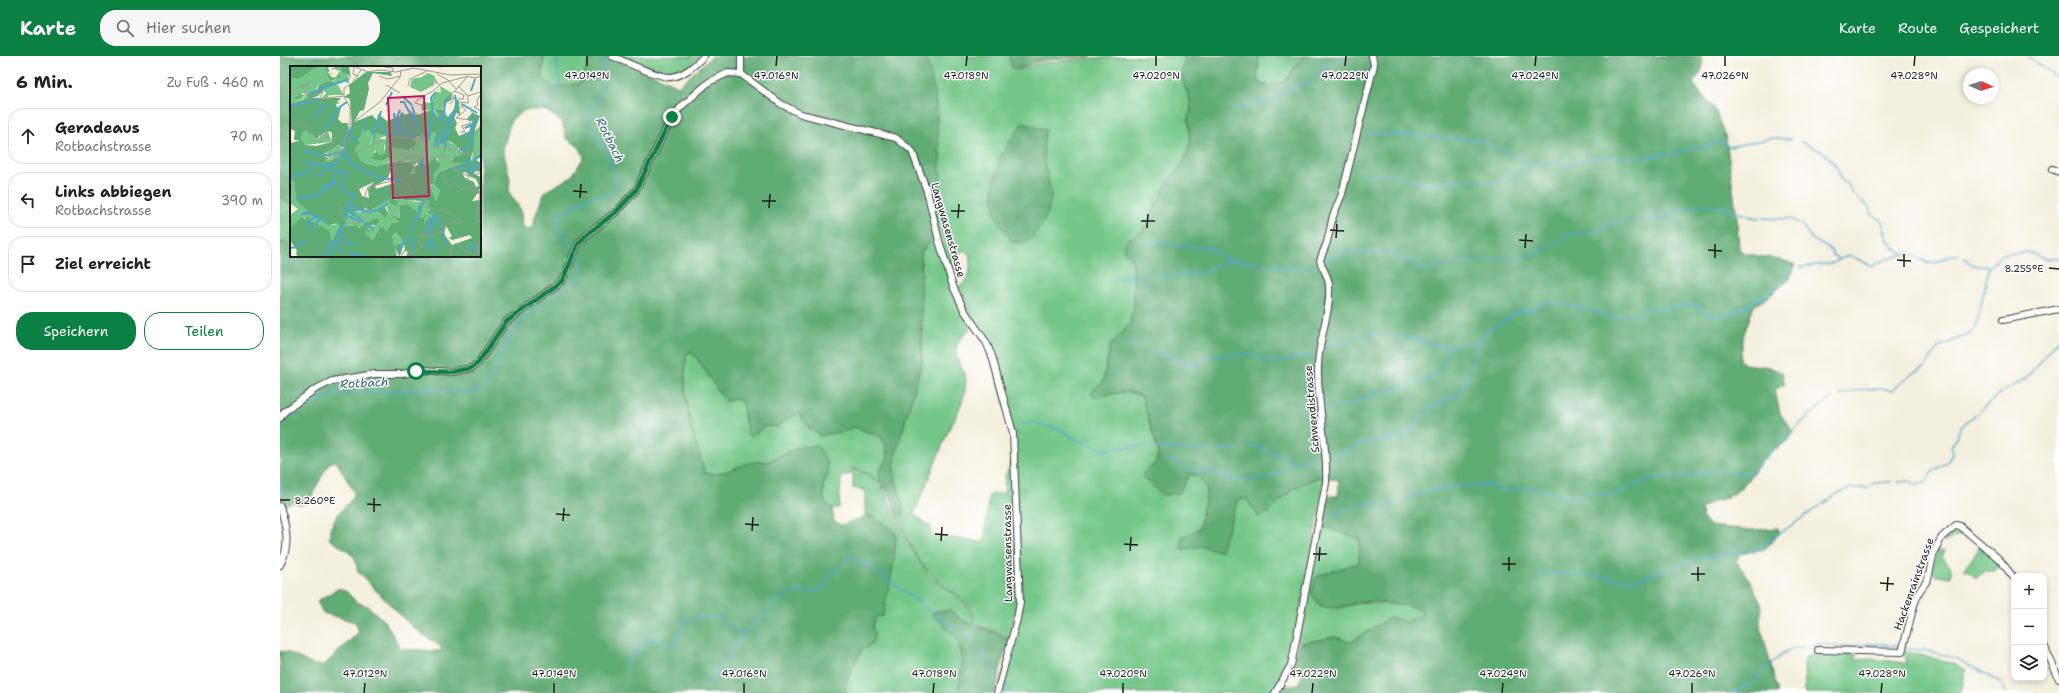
<!DOCTYPE html>
<html lang="de">
<meta charset="utf-8">
<style>
body{margin:0;font-family:"Shantell Sans",sans-serif;background:#f6f6f6;color:#222}
.controls{position:absolute;right:12px;bottom:12px;display:grid;overflow:hidden;border-radius:8px;box-shadow:0 2px 6px #0003}
.controls button{width:36px;height:36px;display:grid;place-items:center;padding:0;border:0;border-bottom:1px solid #e0e0e0;background:#fff;color:#222;font:20px sans-serif}
.compass{position:absolute;left:1683px;top:12px;width:36px;height:36px;border-radius:50%;background:#fff;box-shadow:0 2px 6px #0003;rotate:93deg}
.stop{position:absolute;width:12px;height:12px;margin:-9px;border:3px solid #0b8043;border-radius:50%;background:#fff}
.stop.end{background:#0b8043;border-color:#fff;box-shadow:0 1px 4px #0008}
.list{margin:0;padding:0;list-style:none}
h2{display:flex;justify-content:space-between;align-items:center;height:52px;margin:0;padding:0 16px;font-size:17px}
h2 small{font-size:13px;font-weight:400;color:#767676}
.list li{display:grid;grid-template-columns:26px 1fr auto;gap:12px;align-items:center;box-sizing:border-box;height:56px;margin:0 8px 8px;padding:0 8px;border:1px solid #e0e0e0;border-radius:16px}
.list b{display:block;font-size:15px;white-space:nowrap}
.list p{margin:0;font-size:13px;white-space:nowrap;color:#767676}
.list em{font-size:13px;font-style:normal;color:#767676}
.actions{display:flex;gap:8px;padding:12px 16px}
.actions a{flex:1;padding:9px 0;border:1px solid #0b8043;border-radius:16px;text-align:center;font-size:14px;color:#0b8043}
.actions .main{background:#0b8043;color:#fff}
.icon{flex:none;width:22px;height:22px;fill:none;stroke:currentColor;stroke-width:2;stroke-linecap:round;stroke-linejoin:round}
.map{position:relative;flex:none;width:1779px;height:637px;overflow:hidden}
header{display:flex;align-items:center;gap:24px;box-sizing:border-box;height:56px;padding:0 20px;background:#0b8043;color:#fff}
header strong{font-size:19px}
nav{display:flex;gap:22px;margin-inline-start:auto;font-size:14px}
.search{width:280px;height:36px;background:#f6f6f6;display:flex;align-items:center;gap:10px;box-sizing:border-box;padding:0 14px;border-radius:16px;color:#767676;font-size:15px}
main{display:flex}
aside{flex:1;background:#fff}
.map>svg:first-child{display:block}
</style>
<header>
<strong>Karte</strong>
<div class="search"><svg class="icon" aria-label="search" viewBox="0 0 24 24"><circle cx="10" cy="10" r="6"/><path d="M15 15l6 6"/></svg>Hier suchen</div>
<nav><a>Karte</a><a>Route</a><a>Gespeichert</a></nav>
</header>
<main>
<aside>
<h2>6 Min.<small>Zu Fuß · 460 m</small></h2>
<ul class="list">
<li><svg class="icon" aria-label="ahead" viewBox="0 0 24 24"><path d="M12 20V5M6 11l6-6 6 6"/></svg><div><b>Geradeaus</b><p>Rotbachstrasse</p></div><em>70 m</em></li>
<li><svg class="icon" aria-label="left" viewBox="0 0 24 24"><path d="M17 20v-9H6M10 6l-5 5 5 5"/></svg><div><b>Links abbiegen</b><p>Rotbachstrasse</p></div><em>390 m</em></li>
<li><svg class="icon" aria-label="arrive" viewBox="0 0 24 24"><path d="M6 21V4h12l-3 4 3 4H6"/></svg><div><b>Ziel erreicht</b></div></li>
</ul>
<div class="actions"><a class="main">Speichern</a><a>Teilen</a></div>
</aside>
<div class="map">
<svg width="1779" height="637" viewBox="0 0 1779 637">
<rect width="100%" height="100%" fill="#fff"/>
<filter id="ink" filterUnits="userSpaceOnUse"><feTurbulence type="fractalNoise" baseFrequency=".025" numOctaves="2"/><feDisplacementMap in="SourceGraphic" scale="8" xChannelSelector="R" yChannelSelector="G"/><feConvolveMatrix kernelMatrix="1 2 1 2 8 2 1 2 1" color-interpolation-filters="sRGB"/></filter>
<filter id="wash" filterUnits="userSpaceOnUse"><feTurbulence type="fractalNoise" baseFrequency=".012" numOctaves="4" result="noise"/><feDisplacementMap in="SourceGraphic" scale="16" xChannelSelector="R" yChannelSelector="G"/><feGaussianBlur stdDeviation="0.9" result="paint"/><feColorMatrix in="noise" values="0 0 0 0 0 0 0 0 0 0 0 0 0 0 0 0 0 1.4 0 .05"/><feComposite in="paint" operator="in"/></filter>
<g filter="url(#wash)">
<rect width="100%" height="100%" fill="#f4f0de"/>
<!-- green -->
<g fill="#75c789" stroke="#487252">
<polygon points="264,0 311,0 300,28 272,31 262,20"/>
<path d="M340,0H420C411,10 402,18 388,19Z"/>
<path d="M646,0H729L732,12L736,14C774,0 860,0 905,0L902,19L904,29L910,43L911,54L908,62L910,87L905,104L887,128L862,176L848,183L845,197L853,204L854,248L850,268L830,290L823,326L812,335L816,342C830,338 849,332 862,341L878,396L876,407L920,421L927,434L919,473L902,481V493L924,490L940,496L958,443H967L978,460C1001,452 1017,418 1045,422L1010,607L993,637H717L738,565L735,388L710,293L694,268L676,232C690,227 692,211 689,198L684,194L676,200L672,222L657,169L660,101L655,38Z"/>
<path d="M979,0H1026L1021,2C1006,22 1012,29 982,29L977,24Z"/>
<polygon points="0,141 11,148 11,187 0,187"/>
<path d="M656,178L691,270C687,279 676,283 676,296C676,304 682,311 685,318C689,332 678,360 670,371L634,458L651,471V479L652,480L704,486L709,440L713,438H724L725,420L733,402L738,542L730,582L695,568C694,542 668,536 652,519C637,504 625,481 617,461H619L623,451L614,416L615,401L642,306L641,196Z"/>
<path d="M411,296L418,304L442,341L447,345L457,343L462,346L465,367C486,370 502,371 518,356L529,372L541,380C552,376 563,377 574,371L600,380L605,388L608,402L599,416L601,427L589,418L571,412V418L563,420L561,424L559,452H552L544,445L543,430L548,419L499,399C485,409 487,403 473,407C457,411 442,421 425,417C413,378 400,337 407,297Z"/>
<path d="M573,413C607,422 607,441 618,469C623,480 631,492 638,503C643,510 647,517 653,522C670,537 691,543 694,568L682,565L670,554L654,560L678,584L683,603L678,637H566C562,623 585,588 595,577L592,571L614,506L616,478L611,472L590,459L585,460V434L573,432Z"/>
<polygon points="1039,469 1080,483 1079,507 1037,520 1057,553 1081,546 1132,550 1142,554 1142,559 1125,566 1111,561 1071,586 1054,581 1021,587 1018,585"/>
<polygon points="1680,472 1684,477 1682,479 1674,481 1665,486 1662,485 1663,483 1673,473"/>
<polygon points="1701,489 1714,499 1719,509 1715,515 1706,515 1696,522 1687,514 1684,514"/>
<polygon points="1659,494 1665,495 1662,501 1671,512 1671,521 1656,520 1652,515 1656,495"/>
<path d="M1624,596C1646,600 1666,603 1686,614L1681,637H1525L1524,608L1526,601L1539,597L1576,598V604L1592,603L1627,607Z"/>
</g>
<!-- forest -->
<g fill="#60ac75" stroke="#3e6448" fill-rule="evenodd">
<path d="M0,0H264L262,20L273,31L300,28L311,0H331L399,30L432,0H646L655,38L660,101V122L656,178L641,196L642,306L615,401L614,416L623,451L622,460L617,461L611,441L601,427L599,416L608,402L605,388L600,380L574,371C563,377 552,376 541,380L529,372L518,356L497,371L486,370L471,381L468,379L462,346L457,343L447,345L442,341L418,304L411,296L407,297C400,337 413,378 425,417C444,421 458,408 475,406C480,406 486,407 490,405C507,397 515,390 536,389L547,404L548,419L543,430L544,445L552,452L554,465L561,469L590,459L611,472L616,478L614,506L603,560L596,561L592,571C597,582 593,590 582,593C577,604 563,626 566,637H0V595C16,596 28,612 44,609L78,577V573L75,566L43,557L37,545L59,532L67,536L76,546L88,550L106,567L121,593L161,595V591L129,568L78,516L75,502L65,493L50,484C46,468 64,452 73,442L74,436L56,405L49,407L28,447L20,449L13,446L0,452V187H11V200H200V11H11V148L0,141ZM245,54H266L282,66L286,82L299,91L304,101L291,121L264,136L251,172L246,173L242,168L241,154L229,136L230,123L223,94L231,64Z"/>
<path d="M729,0H811C785,2 758,2 736,14L732,12Z"/>
<path d="M905,0H979L977,24L982,29C1012,28 1006,22 1021,2L1026,0H1421C1426,13 1420,17 1413,27L1422,39L1434,51L1446,82L1457,162L1459,193L1464,197L1506,205L1515,209L1510,223L1488,241L1474,250L1464,278L1460,304L1465,308L1490,311L1502,317L1505,328L1495,334L1500,357L1513,376C1510,386 1497,391 1489,398C1475,410 1466,433 1448,441C1436,447 1434,442 1421,453L1422,461L1431,470L1470,474L1498,472L1500,477L1485,493L1460,498L1456,505L1471,526L1482,550L1480,567L1498,637H1087L1040,635L1012,637L1001,634L1005,630L1018,628L1023,617L1013,608L1018,588L1054,581L1071,586L1111,561L1125,566L1142,559V554C1130,549 1093,544 1080,546C1061,550 1060,554 1040,550L1031,537L1037,520L1079,507L1080,483L1039,469L1041,457L1049,440H1058L1059,424L1037,421L1010,435L988,457L978,460L967,443H958L940,496L924,490L901,493L902,481L919,473L927,434L920,421L910,418L899,437L883,439L863,422L864,416L876,407L878,396L862,341C848,332 830,338 816,342L812,340V335L823,326L830,290L850,268L854,248L853,204L845,197L843,190L848,183L862,176L887,128L905,104L910,87L908,61L911,54L910,43L904,29L902,19Z"/>
<path d="M742,67L766,74C760,95 766,111 770,132C774,151 761,176 746,187L732,186L715,159L713,130L720,101Z"/>
<polygon points="670,554 682,565 730,582 722,606 715,637 678,637 683,603 678,584 654,560 653,556"/>
</g>
<g fill="none" stroke-linecap="round" stroke-linejoin="round">
<!-- stream -->
<g stroke="#4ea7cb" stroke-width="1.5">
<polyline points="1747,0 1779,23"/>
<polyline points="951,52 978,49 1033,24 1046,8 1056,7 1064,0"/>
<path d="M270,55C269,45 270,36 279,30L277,0"/>
<polyline points="1088,77 1200,84 1234,98 1247,110"/>
<path d="M1521,86C1541,93 1556,102 1561,124L1569,130L1573,138L1588,150L1593,159L1602,165C1607,182 1606,189 1624,198"/>
<polyline points="1083,118 1123,120 1144,128 1178,124 1217,127 1247,110 1267,104 1285,109 1319,101 1370,101 1432,89 1442,85 1449,91 1492,82 1512,83"/>
<path d="M867,188L883,184L897,191C907,186 916,193 927,190L949,204L1032,214L1036,211"/>
<polyline points="294,192 277,172 278,160 306,143 330,137 337,131 337,119 309,64 310,53 319,42 323,11 327,0"/>
<polyline points="1684,201 1692,209 1709,211"/>
<polyline points="1045,206 1063,197 1111,196 1145,215 1164,209 1249,200 1278,187 1290,178 1315,176 1335,166 1383,163 1397,153 1429,148 1476,162 1511,163 1521,168 1533,184 1551,194 1552,198 1559,203"/>
<path d="M1520,211L1553,207L1568,199L1593,210C1600,205 1623,196 1631,199C1639,201 1645,209 1654,207C1662,205 1668,198 1677,199"/>
<polyline points="1709,211 1722,199 1747,196 1768,203 1779,203"/>
<polyline points="869,220 896,220 924,216 949,204"/>
<polyline points="828,224 860,220"/>
<polyline points="847,284 860,293"/>
<polyline points="1044,293 1093,277 1130,282 1170,291 1181,287 1198,287"/>
<polyline points="869,295 892,301 915,311 927,301 968,298 992,306 1024,301 1033,297"/>
<path d="M1560,339C1579,333 1594,331 1613,334L1632,318L1644,312L1658,292L1690,277L1696,271L1709,211"/>
<polyline points="1047,353 1070,349 1095,336 1123,332 1150,323 1163,310 1170,291"/>
<polyline points="1026,358 1037,356"/>
<polyline points="740,369 753,366 784,375 791,381 826,394 860,390 928,395"/>
<path d="M0,372L1,369L9,361L52,338L155,333L187,338L202,332L212,323L224,292L246,259L300,221C302,211 304,203 296,195"/>
<polyline points="966,390 972,389 1014,405 1040,403"/>
<polyline points="937,395 957,392"/>
<polyline points="1051,401 1088,385 1103,385 1129,377 1149,353 1179,337 1188,320 1198,287 1207,276 1241,254 1251,255 1264,247 1282,247 1331,261 1350,260 1369,252 1381,254 1414,248 1431,259 1451,259 1500,230 1506,216 1511,212"/>
<polyline points="886,405 896,405 906,413 935,416 956,424 975,424 996,420 1014,405"/>
<polyline points="0,424 2,437 0,441"/>
<polyline points="1619,425 1629,425 1635,429 1646,426 1652,416 1666,407 1672,399 1672,388 1677,382 1680,372 1719,338 1746,322 1779,283"/>
<polyline points="1048,461 1073,449 1120,446 1143,436 1178,430 1210,429 1224,435 1251,431 1294,442 1305,437 1330,440 1372,423 1438,415 1469,418 1523,365 1551,342"/>
<polyline points="1258,516 1320,520 1352,525 1420,502 1465,495 1474,495 1560,436 1571,432 1587,432 1594,427 1611,426"/>
<polyline points="699,592 716,616"/>
<polyline points="1625,593 1643,594 1675,602 1721,626 1726,637"/>
<polyline points="343,612 371,580 393,592 405,563 436,560 462,579"/>
<polyline points="724,627 731,637"/>
<polyline points="426,630 462,579 505,539 526,534 530,537 545,531 548,522 571,500 594,513 696,588"/>
<polyline points="1451,637 1470,628 1502,598 1511,593 1539,588 1569,591 1588,588 1602,588 1619,591"/>
</g>
</g>
</g>
<g filter="url(#ink)">
<g fill="none" stroke-linecap="round" stroke-linejoin="round">
<!-- street casing -->
<g stroke="#3c3c39" stroke-width="8">
<g id="street">
<path d="M332,0C345,6 375,20 389,21C403,21 415,9 424,0"/>
<polyline points="461,18 461,0"/>
<polyline points="1772,113 1779,116"/>
<polyline points="1723,264 1779,253"/>
<polyline points="0,362 4,356 34,334 52,325 95,318 122,318 144,314 171,316 191,312 198,307 226,266 282,225 298,188 306,179 336,156 356,134 392,61 403,49 429,26 448,17 461,18 501,48 521,58 616,82 632,95 647,135 659,185 673,230 684,254 706,286 712,300 733,377 740,546 737,563 717,637"/>
<path d="M0,450C6,470 11,490 0,509"/>
<polyline points="1764,589 1779,623"/>
<polyline points="1538,594 1622,596 1634,549 1639,536 1648,523 1654,495 1662,481 1676,469 1680,470 1719,503 1734,522"/>
<path d="M995,637L1011,609L1014,595L1046,427C1048,388 1037,350 1038,311C1038,284 1051,257 1049,230C1049,220 1042,213 1040,204L1047,186L1053,160L1062,138L1094,9L1092,0"/>
</g>
</g>
<!-- street -->
<use href="#street" stroke="#fff" stroke-width="6"/>
</g>
</g>
<g fill="none" stroke-linecap="round" stroke-linejoin="round" filter="url(#ink)">
<!-- route -->
<polyline stroke="#0b8043" stroke-width="5" points="136,315 171,316 191,312 198,307 226,266 282,225 298,188 306,179 336,156 356,134 392,61"/>
</g>
<!-- ticks -->
<path fill="none" stroke="#1c1c1c" stroke-width="1.5" d="M307,10V0M496,10L497,0M686,10L687,0M876,10V0M1065,10L1066,0M1255,10L1256,0M1445,10V0M1634,10L1635,0M293,135L307,136M300,142L301,128M482,145H496M489,152L490,138M671,155H685M678,162L679,148M861,165H875M867,172L868,158M1050,174L1064,175M1056,182L1057,168M1239,184L1253,185M1245,192L1246,178M1428,194L1442,195M1435,202V188M1617,204L1631,205M1624,211V198M1769,212L1779,213M0,444H10M87,448L101,449M94,456V442M276,458L290,459M283,465L284,452M465,468L479,469M472,475L473,461M655,478L668,479M661,485L662,471M844,488L858,489M850,495L851,481M1033,498H1047M1039,505L1040,491M1222,508H1236M1229,515V501M1411,518H1425M1418,525V511M1600,527L1614,528M1607,535L1608,521M84,637L85,627M274,637V627M464,637V627M653,637L654,627M843,637V627M1032,637L1033,627M1222,637L1223,627M1412,637V627M1601,637L1602,627"/>
<g text-anchor="middle" dominant-baseline="central" stroke-width="3" stroke-linejoin="round" paint-order="stroke">
<!-- street labels -->
<g font-size="11" fill="#1c1c1c" stroke="#fff">
<text transform="translate(668 174) rotate(74)">Langwasenstrasse</text>
<text transform="translate(1032 353) rotate(-95)">Schwendistrasse</text>
<text transform="translate(728 497) rotate(-91)">Langwasenstrasse</text>
<text transform="translate(1634 528) rotate(-70)">Hackenrainstrasse</text>
</g>
<!-- water labels -->
<g font-size="12" font-style="italic" fill="#356274" stroke="#fff">
<text transform="translate(330 84) rotate(64)">Rotbach</text>
<text transform="translate(84 327) rotate(-3)">Rotbach</text>
</g>
</g>
<!-- overview -->
<g transform="translate(10 10)">
<rect width="191" height="191" fill="#f4f0de"/>
<path d="M29,0H38L34,5H38L36,8L40,15L33,19L28,18L25,26L10,28L5,32L18,30L15,37H12L15,32L0,38V12L9,13ZM50,1L54,7H58L59,18L53,14L46,18L41,16L50,11L47,9L50,5L44,3ZM138,7L145,10L144,19L131,26L120,21L122,13L132,11ZM48,19L54,29H39L38,31L30,33L36,28L35,25L29,26L34,23ZM150,20L162,27L147,51L144,43L132,45V39L133,36L141,37L145,25L151,27ZM191,61V88L185,91L182,96L184,65ZM72,64H80L79,67L83,68L80,81L86,67L96,70L89,72L98,75L94,80L95,87L89,89L87,83L82,88L84,90L82,91L83,93L91,95L102,91L100,81L120,85L124,79L128,80L124,73L127,70L129,72L131,66L136,73L137,64L138,75L143,66L147,68L146,76L150,73L148,81L152,77L155,81L152,89L157,75L168,81V84L173,88L161,94L172,97L148,106L144,116V108L151,100L148,97V92L137,98L128,96L124,100L125,107L119,108L124,97L119,95H104L86,100L75,97L71,94L65,83L70,77L68,72ZM18,65L27,73L38,65L42,76L15,79L11,72L13,66ZM48,79L54,84L48,88L57,87V90L43,93L42,89L46,88H42L40,93L37,90L40,96H36L35,91L42,88L34,87ZM0,115L4,116L8,135L18,144L10,148H20L38,158L45,159L49,148L53,151L48,154L49,162L42,175L37,163L20,154L18,150L17,153L13,151L0,161V149L8,143L0,137ZM143,117L150,125L146,135L140,118ZM113,129L114,133L125,136L133,135L128,141V146L117,138L109,139L110,152L99,148L96,139L85,145L74,144L100,133L106,141L108,135L104,132ZM135,134L140,135L139,139L136,140L141,144L136,148L142,146L144,148L142,152L138,150L134,159V150L128,152ZM64,146H87L94,151L98,148L110,156L101,157L96,166L94,161H90L83,174L76,168L75,164L80,166L77,161L87,159L91,154L82,153L69,162L65,159L54,160L57,151L60,152L59,147L64,151ZM106,166L114,177L104,181L103,175H105L102,173Z" fill="#75c789"/>
<path d="M0,0H29L9,13L0,12V20ZM38,0L39,6L37,8L43,7L39,9L44,12L49,9L51,11L41,15L47,19L34,23L28,30L22,32H51L47,36L50,37L46,38L47,42H51L48,53L52,57H58L59,67L62,61L60,33L54,31L60,27L59,19L76,6H101L102,10L83,7L78,17L79,23L74,44L70,45L64,56L82,49L87,54L88,48L97,55L110,50L111,46L116,49L120,46L125,51L126,46L127,49L143,43L147,51L149,49L145,44H153L155,33L162,27L161,34L156,37L154,46L158,51L164,43L166,33L169,35L170,50L166,46L164,51L167,57L165,62L169,70L180,65V61L174,62L183,56L177,53L182,47L179,39L183,47L190,50L184,66V80L181,92L182,96L185,91L191,88V91L186,94L191,97V106L185,105L184,108L191,111V124L188,123L191,126L187,128L182,135L191,134V191H116L118,186L115,185L114,178L109,191L105,181L107,191H8L6,188L7,185L0,174V161L12,151L16,153L18,149L20,154L39,164L42,175L49,161L48,157L38,159L20,148L11,149L17,144L7,135L4,116L0,115V74L2,77L10,74H4L5,65L0,63V38L18,32L16,29L7,33L4,32L9,29L7,27L13,29L25,26L29,20H25L40,15L36,8L38,5H34ZM72,64H80L79,67L83,68L81,83L86,67L96,70L95,87L89,89L86,82V86L82,88L84,90L81,91L82,93L91,95L102,91L100,81L120,85V83L125,82L124,79L128,80L124,73L128,70L131,72V66L136,74L137,64V79L142,67H146L144,82L150,73L147,82L152,77L155,81L152,90L156,82L157,75L161,76L170,83L173,88L164,91L161,97H172L148,106L144,116V108L151,100L145,92L137,98L128,96V99L124,101L125,107L119,108L123,104V97L127,96L107,95L86,100L75,97L71,94L65,83L70,77L68,72H70ZM18,65L27,73L30,69L39,65L42,67V76L26,80L15,79L11,72L13,66ZM48,79L54,82L49,88H43L52,89L43,93L41,90L42,95L40,93V96H36L35,90L42,88H34ZM101,105L104,117L86,123L85,120L97,113ZM176,106L179,110L186,113L189,120L186,121L184,116L175,112L172,107ZM84,116L78,123L79,132L72,130L69,123ZM143,117L150,125L146,135L140,119ZM113,129L114,134L133,135L128,141V146L117,138L109,139L110,152L99,148L95,142L96,138L85,145L74,144L75,142L80,144L100,133L99,136L107,141L108,135L104,133L111,132ZM136,134L140,136L136,140L141,144L136,147L144,148L142,152L138,150L134,159L135,150L128,152ZM69,145L88,146L95,152L98,148L110,156L101,157L96,166L94,161H90L83,174L76,168L75,164L81,168L77,161L81,162V159H87L91,153H82L69,162L66,159L54,160L57,151L66,154L58,150L59,147L64,151V146ZM156,160L162,170L159,172L162,174L180,169L182,172L162,179L154,168ZM106,166L114,177L104,180L103,175L105,174L102,172ZM47,0H59L61,13L58,8L53,7L50,1L40,4Z" fill="#60ac75" fill-rule="evenodd"/>
<path fill="none" stroke="#4ea7cb" stroke-width="2" d="M181,25L185,13M18,28L59,13M112,30L122,39M110,36H114L118,44M172,38L187,47M96,39L102,26M0,40L29,34M122,40L128,60M110,44L107,51L111,71M118,44L122,48L126,71M91,45L88,56L99,70M104,47L107,71M111,47L114,50V62L122,71M24,52L36,38M74,54L75,66M150,55L154,49L155,35L159,32M147,58L153,47M175,62L186,57L183,50M30,65L40,59L47,43L57,36M59,68L68,76M174,70L180,67L182,60M84,72V65L88,56M138,74L143,47L141,32L145,27M183,78L181,72L184,64M145,80L149,69L164,46M147,81L159,63M155,82V74L167,42L165,29M169,84L175,83L182,77M14,86L19,85L31,90L42,88M55,87L43,99L45,104L57,107L52,118L53,125L64,128L55,146L56,153M55,87V74L63,59M43,88L55,85M55,88L61,98L87,111L113,115M134,92L130,98L137,106M13,96L37,100L43,99M166,102L174,101L179,90M178,108L184,94L191,88M183,108L186,100L191,98M0,111L12,108L28,98M27,111L40,101M30,122L42,118L45,113M28,128L45,118L46,105M6,133L28,129M61,138L66,143L77,146L89,144L98,137M57,142L73,155M11,148L17,146L35,155M146,148L152,163M56,149L70,155M74,156L84,164M17,159L25,150M21,164L29,153M51,165L57,177L64,179M120,165L130,148V140L135,135M153,165L156,180M134,167L138,164L139,156L144,148M141,169L144,157L142,153M141,172L146,186M0,182L6,181L17,174M177,183L185,179L186,187M136,184L141,173M54,186L50,185L47,169L56,156M59,186L65,189L78,191M121,187L125,172M110,188L111,180L120,169M32,189L36,188L40,177L45,173M42,191V182L48,173"/>
<path fill="none" stroke="#9e9b90" stroke-width="1" d="M63,0L78,6L90,4L106,6L124,2L160,9L191,8M137,0L152,1M64,1L63,8L68,10M95,1L103,2V6M147,8L158,14L167,24M89,10L98,13L111,10M179,11L185,12L191,10M146,18L145,13L149,19M96,19L110,27M118,20L120,13L137,5M169,21L178,30V37M0,26L19,17L15,27L19,30L33,26L29,33L54,30M191,28L187,34L188,39L184,41L191,45M178,30L190,26M168,33H173L174,29L165,25L177,11M159,38L163,35L160,31L165,33L161,28L165,25M170,41H173L170,36L178,37M132,44V39L125,37L127,34L143,25L152,17L179,10M60,59V41L54,31V22L62,17L71,4M0,60L5,56L16,60L22,74L30,77L32,73L30,68L40,72L43,76L33,89L39,95L45,85L48,87L49,85H54V74L61,58L90,36L110,11L111,5M170,66H175L172,60L179,58L180,54L166,52L176,44L173,41M185,70L191,58M148,83H165L174,88L177,85M69,85L101,71L134,73L165,98L164,104L178,110L191,107M177,85L179,89L184,84H191M156,92L122,90L107,96L103,107L120,120L123,131L134,132L145,147L148,144L158,146L172,156M153,104L155,115L160,119L165,117L171,123H182L190,128L186,149V154L191,156M180,110L177,113L190,127M47,138L51,141L50,146L55,154L61,157L72,156L81,146L73,136L78,121L101,115L103,106M110,191L116,183L121,188L133,181L129,175L131,168L142,170L153,164L156,158L172,156M164,191L161,190V182L166,177L185,191M187,191L188,177L191,176"/>
<path fill="#c2185b" fill-opacity="0.15" stroke="#c2185b" stroke-width="2" d="M134,30L139,130L103,132L98,32Z"/>
<rect width="191" height="191" fill="none" stroke="#1c1c1c" stroke-width="2"/>
</g>
<g font-size="10" text-anchor="middle" fill="#1c1c1c" stroke="#fff" stroke-width="3" stroke-linejoin="round" paint-order="stroke">
<text x="307" y="23">47.014°N</text>
<text x="496" y="23">47.016°N</text>
<text x="686" y="23">47.018°N</text>
<text x="876" y="23">47.020°N</text>
<text x="1065" y="23">47.022°N</text>
<text x="1255" y="23">47.024°N</text>
<text x="1445" y="23">47.026°N</text>
<text x="1634" y="23">47.028°N</text>
<text x="1744" y="216">8.255°E</text>
<text x="35" y="448">8.260°E</text>
<text x="85" y="621">47.012°N</text>
<text x="274" y="621">47.014°N</text>
<text x="464" y="621">47.016°N</text>
<text x="654" y="621">47.018°N</text>
<text x="843" y="621">47.020°N</text>
<text x="1033" y="621">47.022°N</text>
<text x="1223" y="621">47.024°N</text>
<text x="1412" y="621">47.026°N</text>
<text x="1602" y="621">47.028°N</text>
</g>
</svg>
<div class="controls">
<button>+</button>
<button>−</button>
<button><svg class="icon" aria-label="layers" viewBox="0 0 24 24"><path d="M12 4l9 5-9 5-9-5zM3 14l9 5 9-5"/></svg></button>
</div>
<svg class="compass" viewBox="-18 -18 36 36"><path d="M0-13l5 13h-10z" fill="#e53935"/><path d="M0 13l5-13h-10z" fill="#767676"/></svg>
<div class="stop" style="left:136px;top:315px"></div>
<div class="stop end" style="left:392px;top:61px"></div>
</div>
</main>
